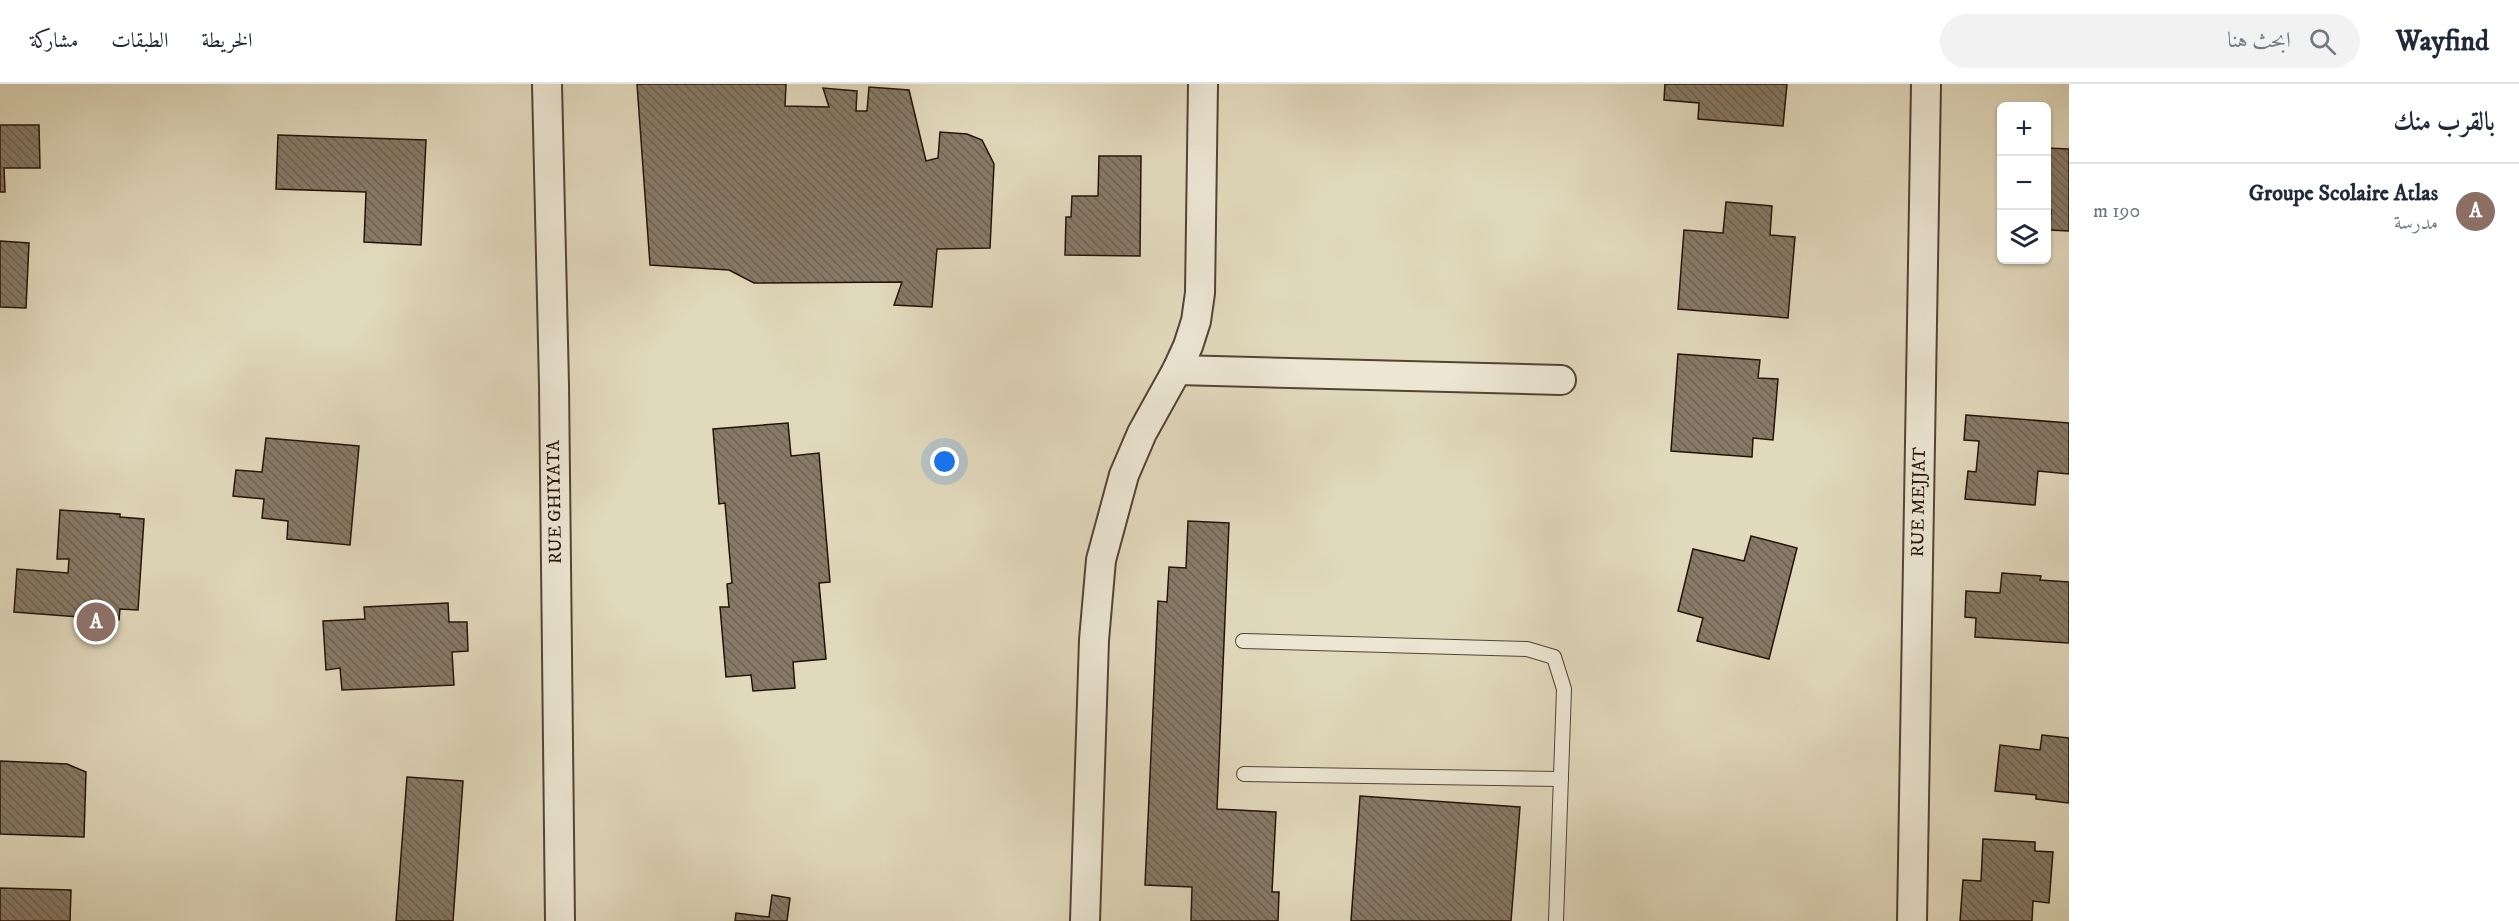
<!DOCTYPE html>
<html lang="ar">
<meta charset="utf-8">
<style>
body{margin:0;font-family:"IM FELL DW Pica",Amiri,serif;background:#f2f2f3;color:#1f2937;direction:rtl}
.controls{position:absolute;right:18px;top:18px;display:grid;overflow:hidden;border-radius:9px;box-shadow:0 2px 4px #0004}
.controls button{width:54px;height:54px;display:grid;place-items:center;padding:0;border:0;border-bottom:2px solid #e0e1e3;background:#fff;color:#1f2937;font:30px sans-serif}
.you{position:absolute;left:945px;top:378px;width:21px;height:21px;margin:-15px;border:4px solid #fff;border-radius:50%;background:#1a73e8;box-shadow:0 0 0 9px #1a73e833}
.badge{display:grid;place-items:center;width:39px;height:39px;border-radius:50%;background:#111827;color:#fff;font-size:20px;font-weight:700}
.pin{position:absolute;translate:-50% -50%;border:3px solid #fff;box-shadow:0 2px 6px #0006}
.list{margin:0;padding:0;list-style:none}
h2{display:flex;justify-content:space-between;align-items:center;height:78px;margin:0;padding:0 24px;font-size:26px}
h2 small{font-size:20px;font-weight:400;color:#747a83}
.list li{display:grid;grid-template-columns:39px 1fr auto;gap:18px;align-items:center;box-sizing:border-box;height:96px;padding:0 24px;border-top:2px solid #e0e1e3}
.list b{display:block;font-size:22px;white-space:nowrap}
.list p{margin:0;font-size:20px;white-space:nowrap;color:#747a83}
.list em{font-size:20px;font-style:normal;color:#747a83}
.icon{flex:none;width:33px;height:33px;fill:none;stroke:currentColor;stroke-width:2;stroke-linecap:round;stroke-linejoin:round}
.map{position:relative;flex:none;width:2069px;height:837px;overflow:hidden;direction:ltr}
header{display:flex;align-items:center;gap:36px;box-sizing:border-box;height:84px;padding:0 30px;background:#fff;border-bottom:2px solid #e0e1e3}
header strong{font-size:28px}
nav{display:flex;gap:33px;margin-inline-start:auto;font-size:21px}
.search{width:420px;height:54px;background:#f2f2f3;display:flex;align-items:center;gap:15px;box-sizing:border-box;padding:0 21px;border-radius:33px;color:#747a83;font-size:22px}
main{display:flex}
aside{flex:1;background:#fff}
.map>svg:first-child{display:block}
</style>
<header>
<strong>Wayfind</strong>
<div class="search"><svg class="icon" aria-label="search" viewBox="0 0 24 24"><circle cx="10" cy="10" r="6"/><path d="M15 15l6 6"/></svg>ابحث هنا</div>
<nav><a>الخريطة</a><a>الطبقات</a><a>مشاركة</a></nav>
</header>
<main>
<aside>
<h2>بالقرب منك<small></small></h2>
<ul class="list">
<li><span class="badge" style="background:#8d6e63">A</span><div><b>Groupe Scolaire Atlas</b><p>مدرسة</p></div><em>190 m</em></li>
</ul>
</aside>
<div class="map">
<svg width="2069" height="837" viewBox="0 0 2069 837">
<defs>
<pattern id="building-back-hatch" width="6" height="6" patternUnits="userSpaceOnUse" patternTransform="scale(1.5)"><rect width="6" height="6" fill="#867a67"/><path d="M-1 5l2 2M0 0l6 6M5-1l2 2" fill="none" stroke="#6d6353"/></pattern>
</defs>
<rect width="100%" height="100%" fill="#e1d9bc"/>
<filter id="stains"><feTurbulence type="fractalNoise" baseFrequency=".00333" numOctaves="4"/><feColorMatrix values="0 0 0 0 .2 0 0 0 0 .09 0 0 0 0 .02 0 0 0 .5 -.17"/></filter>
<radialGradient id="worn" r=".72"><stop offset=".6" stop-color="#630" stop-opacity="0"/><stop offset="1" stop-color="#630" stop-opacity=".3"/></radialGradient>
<!-- building -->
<g fill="url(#building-back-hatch)" stroke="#24130a" stroke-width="1.5">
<polygon points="637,0 786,0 785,22 829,23 823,4 857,7 856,27 867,27 869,3 909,6 926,77 938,74 940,48 967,50 982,56 994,80 990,164 937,165 932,223 894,221 902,198 754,199 729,186 650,181"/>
<polygon points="1665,0 1787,0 1783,42 1698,35 1699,19 1664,16"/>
<polygon points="0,41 39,41 40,84 4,84 5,108 0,108"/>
<polygon points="278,51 426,56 421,161 364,158 366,108 276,105"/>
<polygon points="2046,64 2069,65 2069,147 2050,146 2051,126 2046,126"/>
<polygon points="1099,72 1141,72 1140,172 1065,171 1066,133 1071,133 1072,112 1098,112"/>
<polygon points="1726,118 1772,122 1770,151 1795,153 1788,234 1678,225 1684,146 1723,149"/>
<polygon points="0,157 29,159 26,224 0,223"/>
<polygon points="1678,270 1760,276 1758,294 1778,295 1773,356 1753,354 1752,373 1671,367"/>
<polygon points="1966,331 2069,339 2069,390 2038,387 2035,421 1965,415 1968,387 1976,388 1979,357 1964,356"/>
<polygon points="788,339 791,372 819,369 830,498 819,499 826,575 793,578 795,604 753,607 751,591 726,593 720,523 729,523 727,500 732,499 725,419 719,420 713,345"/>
<polygon points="266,354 359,362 350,461 287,455 288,437 262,434 264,415 233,412 236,386 262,388"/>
<polygon points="60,426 120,430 120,433 144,435 138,526 120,525 119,536 14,528 17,485 68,489 69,475 57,475"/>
<polygon points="1188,437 1229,439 1217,725 1276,728 1272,808 1279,808 1278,837 1191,837 1192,803 1145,801 1158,517 1167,518 1169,483 1186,484"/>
<polygon points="1751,452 1797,464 1769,575 1697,557 1703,534 1678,527 1693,465 1744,477"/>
<polygon points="2002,489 2041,492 2040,496 2069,498 2069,559 1975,553 1976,534 1965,533 1966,507 2000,509"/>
<polygon points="448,519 449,538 467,538 468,567 452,568 454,601 342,606 340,584 326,586 323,537 365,535 364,523"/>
<polygon points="2042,651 2069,654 2069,719 2036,715 2036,711 1995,707 2000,661 2040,666"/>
<polygon points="0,677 67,680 86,688 84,753 0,750"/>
<polygon points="407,693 463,697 453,837 396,837"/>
<polygon points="1360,712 1520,723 1511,837 1351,837"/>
<polygon points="1983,755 2035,758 2035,767 2053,768 2049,819 2033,817 2032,837 1960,837 1963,796 1981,797"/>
<polygon points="0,804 71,806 70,837 0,837"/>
<polygon points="772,811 790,814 787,837 735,837 736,829 769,833"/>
</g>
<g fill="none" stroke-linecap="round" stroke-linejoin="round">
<!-- service casing -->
<g stroke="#534436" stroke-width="16">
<g id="service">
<polyline points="1243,557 1527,565 1554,573 1564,605 1556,837"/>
<polyline points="1244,690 1561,695"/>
</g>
</g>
<!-- minor casing -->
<g stroke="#534436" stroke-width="32">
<g id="minor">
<polyline points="547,0 554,301 560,837"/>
<polyline points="1177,286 1561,296"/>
<polyline points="1085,837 1094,556 1101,476 1124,391 1142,349 1177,286 1188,262 1196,237 1200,209 1203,0"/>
<polyline points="1912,837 1926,0"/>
</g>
</g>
<!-- service -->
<use href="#service" stroke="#ece6d3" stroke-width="14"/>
<!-- minor -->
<use href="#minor" stroke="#ece6d3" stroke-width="28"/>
</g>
<g text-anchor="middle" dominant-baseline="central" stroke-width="4.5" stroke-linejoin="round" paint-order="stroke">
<!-- street labels -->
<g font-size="18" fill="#24130a" stroke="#ece6d3">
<text transform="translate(555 418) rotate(-91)">RUE GHIYATA</text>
<text transform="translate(1919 418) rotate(-89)">RUE MEJJAT</text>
</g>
</g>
<rect width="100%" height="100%" filter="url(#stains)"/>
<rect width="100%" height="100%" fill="url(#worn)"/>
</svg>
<div class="controls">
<button>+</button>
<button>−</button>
<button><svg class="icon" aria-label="layers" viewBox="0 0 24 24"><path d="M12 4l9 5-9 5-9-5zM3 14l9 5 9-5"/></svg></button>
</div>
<div class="you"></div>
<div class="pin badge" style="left:96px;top:538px;background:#8d6e63">A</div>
</div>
</main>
